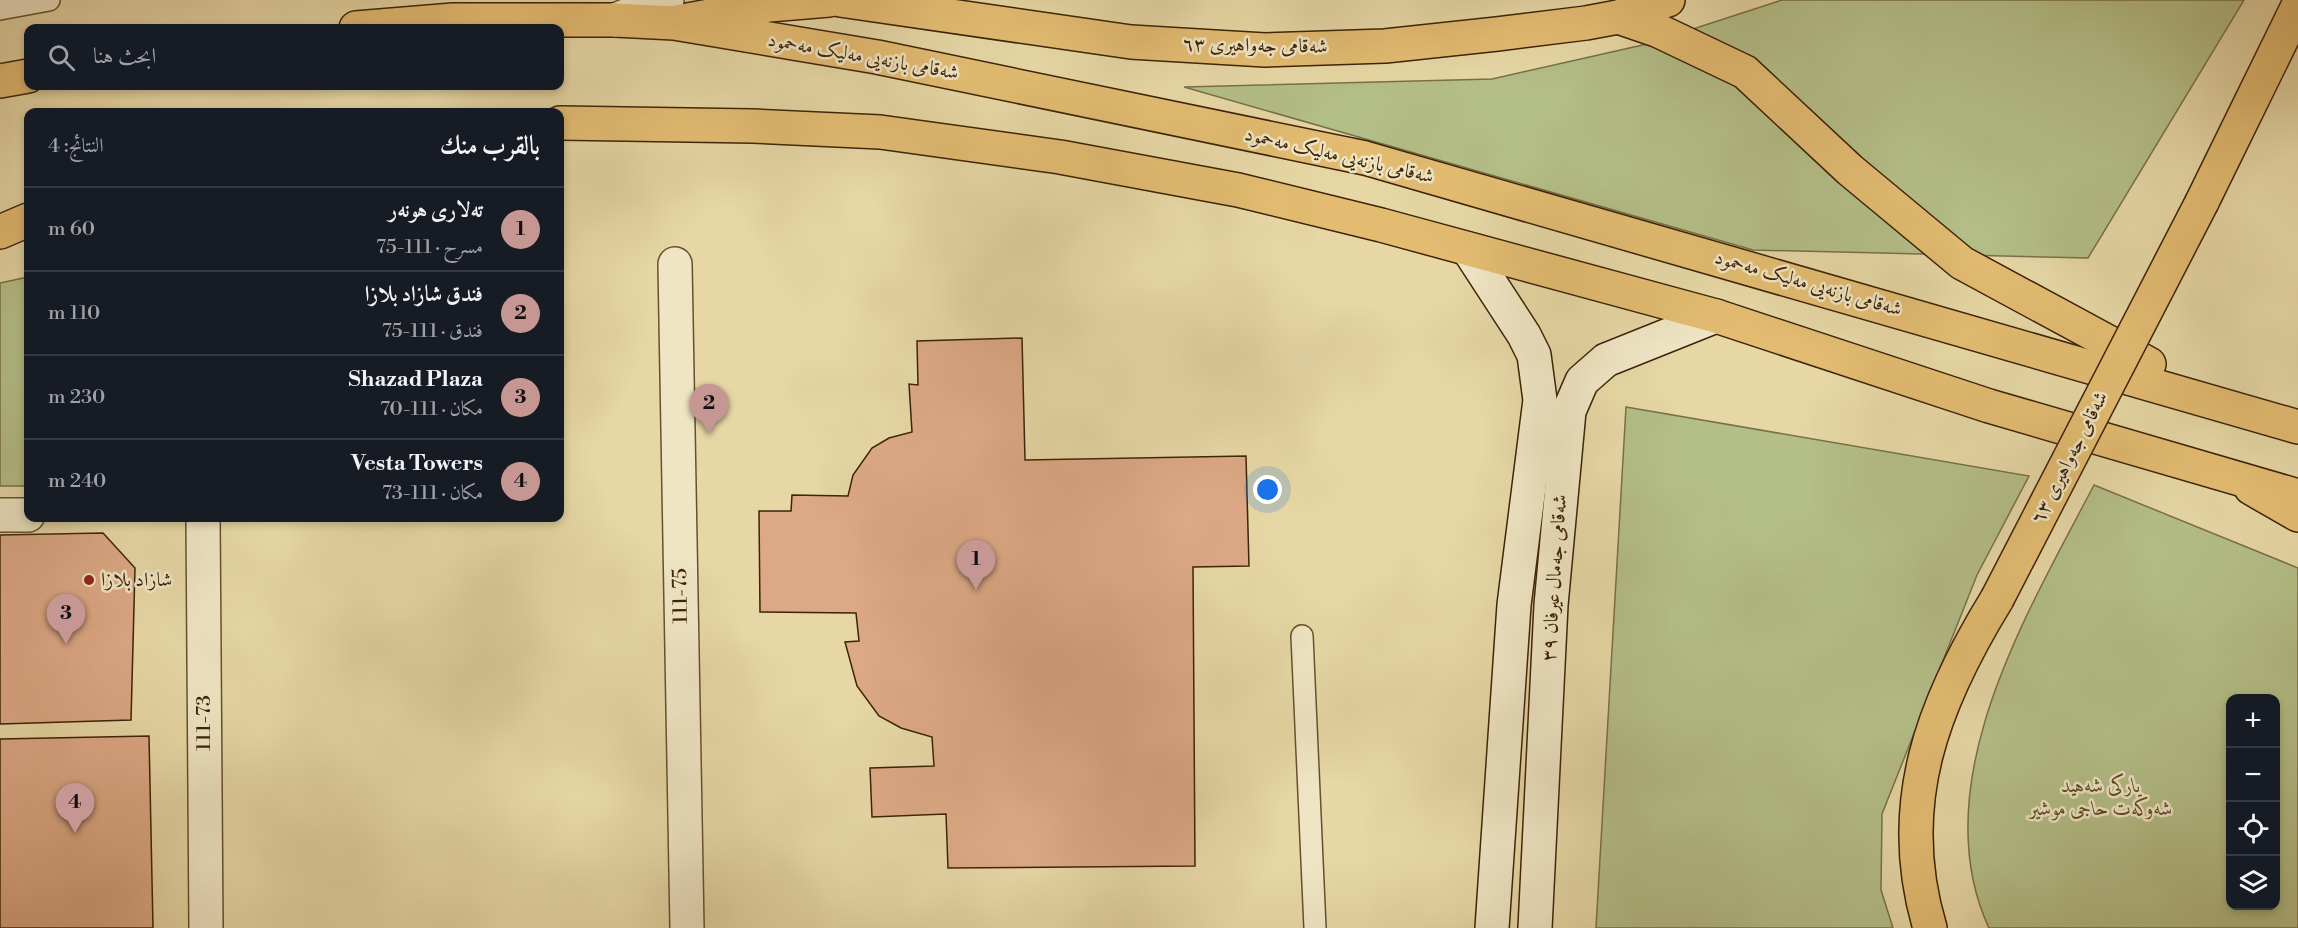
<!DOCTYPE html>
<html lang="ar">
<meta charset="utf-8">
<style>
body{margin:0;font-family:"Libre Bodoni",Amiri,serif;background:#242831;color:#f1f3f6;direction:rtl}
.controls{position:absolute;right:18px;bottom:18px;display:grid;overflow:hidden;border-radius:12px;box-shadow:0 3px 9px #0003}
.controls button{width:54px;height:54px;display:grid;place-items:center;padding:0;border:0;border-bottom:2px solid #363941;background:#171b24;color:#f1f3f6;font:30px sans-serif}
.you{position:absolute;left:1268px;top:490px;width:21px;height:21px;margin:-15px;border:4px solid #fff;border-radius:50%;background:#1a73e8;box-shadow:0 0 0 9px #1a73e833}
.badge{display:grid;place-items:center;width:39px;height:39px;border-radius:50%;background:#c59692;color:#111;font-size:20px;font-weight:700}
.pin{position:absolute;translate:-50% -50px;filter:drop-shadow(0 2px 3px #0008)}
.pin::after{content:'';position:absolute;top:32px;width:21px;height:18px;background:inherit;clip-path:polygon(0 0,100% 0,50% 100%)}
.list{margin:0;padding:0;list-style:none}
h2{display:flex;justify-content:space-between;align-items:center;height:78px;margin:0;padding:0 24px;font-size:26px}
h2 small{font-size:20px;font-weight:400;color:#9ea1a6}
.list li{display:grid;grid-template-columns:39px 1fr auto;gap:18px;align-items:center;box-sizing:border-box;height:84px;padding:0 24px;border-top:2px solid #363941}
.list b{display:block;font-size:22px;white-space:nowrap}
.list p{margin:0;font-size:20px;white-space:nowrap;color:#9ea1a6}
.list em{font-size:20px;font-style:normal;color:#9ea1a6}
.icon{flex:none;width:33px;height:33px;fill:none;stroke:currentColor;stroke-width:2;stroke-linecap:round;stroke-linejoin:round}
.map{position:relative;flex:none;width:2298px;height:928px;overflow:hidden;direction:ltr}
.search{position:absolute;background:#171b24;box-shadow:0 3px 9px #0003;left:24px;top:24px;width:540px;height:66px;display:flex;align-items:center;gap:15px;box-sizing:border-box;padding:0 21px;border-radius:12px;color:#9ea1a6;font-size:22px}
.panel{position:absolute;background:#171b24;box-shadow:0 3px 9px #0003;left:24px;top:108px;width:540px;height:414px;border-radius:12px;direction:rtl}
.map>svg:first-child{display:block}
</style>
<div class="map">
<svg width="2298" height="928" viewBox="0 0 2298 928">
<rect width="100%" height="100%" fill="#e6d7a5"/>
<filter id="stains"><feTurbulence type="fractalNoise" baseFrequency=".00333" numOctaves="4"/><feColorMatrix values="0 0 0 0 .2 0 0 0 0 .09 0 0 0 0 .02 0 0 0 .5 -.17"/></filter>
<radialGradient id="worn" r=".72"><stop offset=".6" stop-color="#630" stop-opacity="0"/><stop offset="1" stop-color="#630" stop-opacity=".3"/></radialGradient>
<!-- green -->
<g fill="#b4be87" stroke="#787047" stroke-width="1.5" fill-rule="evenodd">
<polygon points="1782,0 2244,0 2088,258 1753,250 1184,87 1492,79 1647,44"/>
<polygon points="28,277 28,486 0,486 0,283"/>
<polygon points="1626,407 2029,476 1977,575 1882,814 1881,890 1893,928 1596,928"/>
<path d="M2094,485L2298,568V928H1989C1922,784 2029,610 2094,485ZM2276,698V906H2230V698Z"/>
</g>
<!-- building -->
<g fill="#dca885" stroke="#3d2307" stroke-width="1.5">
<polygon points="1022,338 1025,460 1246,456 1249,566 1193,567 1195,866 948,868 946,814 872,817 870,768 934,766 932,737 901,728 879,716 857,686 845,642 859,641 856,613 760,612 759,511 791,511 792,495 848,496 853,475 872,448 889,438 912,432 909,384 918,385 917,341"/>
<polygon points="103,533 135,568 131,720 0,724 0,535"/>
<polygon points="149,736 153,928 0,928 0,739"/>
</g>
<g fill="none" stroke-linecap="round" stroke-linejoin="round">
<!-- service casing -->
<g stroke="#67502e" stroke-width="24">
<g id="service">
<polyline points="0,9 49,0"/>
<polyline points="1302,636 1315,928"/>
</g>
</g>
<!-- minor casing -->
<g stroke="#67502e" stroke-width="36">
<g id="minor">
<polyline points="675,264 687,928"/>
<polyline points="0,515 28,515"/>
<polyline points="203,518 206,928"/>
</g>
</g>
<!-- tertiary casing -->
<g stroke="#67502e" stroke-width="36">
<polyline id="tertiary" points="615,20 667,0"/>
</g>
<!-- secondary casing -->
<g stroke="#3d2307" stroke-width="36">
<g id="secondary">
<polyline points="1468,249 1524,335 1534,355 1540,400 1514,605 1492,928"/>
<polyline points="1535,928 1551,605 1569,411 1582,381 1606,360 1716,316"/>
</g>
</g>
<!-- primary casing -->
<g stroke="#3d2307" stroke-width="36">
<g id="primary">
<polyline points="840,0 1131,42 1265,50 1385,46 1497,34 1586,23 1618,17 1668,0"/>
<polyline points="677,22 769,5 829,0"/>
<polyline points="2202,202 2298,6"/>
<polyline points="2251,488 2298,515"/>
<path d="M1930,928C1893,805 1933,703 1997,599"/>
</g>
</g>
<!-- trunk casing -->
<g stroke="#3d2307" stroke-width="36">
<g id="trunk">
<polyline points="1618,17 1659,31 1745,72 1850,170 1962,263 2149,364"/>
<polyline points="356,28 453,20 615,20 674,23 877,57 1365,158 2298,427"/>
<polyline points="0,81 28,76"/>
<polyline points="560,123 753,126 880,132 1060,157 1238,190 1381,225 1716,316 1989,406 2298,496"/>
<polyline points="0,232 28,220"/>
</g>
</g>
<!-- service -->
<use href="#service" stroke="#efe5c4" stroke-width="21"/>
<!-- minor -->
<use href="#minor" stroke="#efe5c4" stroke-width="33"/>
<!-- tertiary -->
<use href="#tertiary" stroke="#efe5c4" stroke-width="33"/>
<!-- secondary -->
<use href="#secondary" stroke="#efe5c4" stroke-width="33"/>
<!-- primary -->
<use href="#primary" stroke="#e3bc72" stroke-width="33"/>
<!-- trunk -->
<use href="#trunk" stroke="#e3bc72" stroke-width="33"/>
<!-- primary-bridge casing -->
<g stroke="#3d2307" stroke-width="36" stroke-linecap="butt">
<polyline id="primary-bridge" points="1997,599 2202,202"/>
</g>
<!-- primary-bridge -->
<use href="#primary-bridge" stroke="#e3bc72" stroke-width="33"/>
</g>
<!-- markers -->
<circle fill="#8f2418" stroke="#efe5c4" stroke-width="2" cx="89" cy="580" r="6"/>
<g text-anchor="middle" dominant-baseline="central" stroke-width="5" stroke-linejoin="round" paint-order="stroke">
<!-- street labels -->
<g font-size="20" fill="#3d2307" stroke="#efe5c4">
<text transform="translate(1255 46) rotate(1)">شەقامی جەواهیری ٦٣</text>
<text transform="translate(863 57) rotate(10)">شەقامی بازنەیی مەلیک مەحمود</text>
<text transform="translate(1339 156) rotate(13)">شەقامی بازنەیی مەلیک مەحمود</text>
<text transform="translate(1808 284) rotate(16)">شەقامی بازنەیی مەلیک مەحمود</text>
<text transform="translate(2070 458) rotate(-63)">شەقامی جەواهیری ٦٣</text>
<text transform="translate(1555 578) rotate(-86)">شەقامی جەمال عیرفان ٣٩</text>
<text transform="translate(681 596) rotate(-91)">111-75</text>
<text transform="translate(204 723) rotate(-90)">111-73</text>
</g>
<!-- poi labels -->
<g font-size="20" fill="#3d2307" stroke="#efe5c4" text-anchor="start">
<text x="101" y="580">شازاد بلازا</text>
</g>
<!-- park labels -->
<g font-size="20" font-style="italic" fill="#5b4a27" stroke="#efe5c4">
<text x="2101" y="786">پارکی شەهید<tspan x="2101" dy="23">شەوکەت حاجی موشیر</tspan></text>
</g>
</g>
<rect width="100%" height="100%" filter="url(#stains)"/>
<rect width="100%" height="100%" fill="url(#worn)"/>
</svg>
<div class="controls">
<button>+</button>
<button>−</button>
<button><svg class="icon" aria-label="locate" viewBox="0 0 24 24"><circle cx="12" cy="12" r="6"/><path d="M12 2v4M12 18v4M2 12h4M18 12h4"/></svg></button>
<button><svg class="icon" aria-label="layers" viewBox="0 0 24 24"><path d="M12 4l9 5-9 5-9-5zM3 14l9 5 9-5"/></svg></button>
</div>
<div class="you"></div>
<div class="pin badge" style="left:976px;top:590px">1</div>
<div class="pin badge" style="left:709px;top:434px">2</div>
<div class="pin badge" style="left:66px;top:644px">3</div>
<div class="pin badge" style="left:75px;top:833px">4</div>
<div class="search"><svg class="icon" aria-label="search" viewBox="0 0 24 24"><circle cx="10" cy="10" r="6"/><path d="M15 15l6 6"/></svg>ابحث هنا</div>
<section class="panel">
<h2>بالقرب منك<small>النتائج: 4</small></h2>
<ul class="list">
<li><span class="badge">1</span><div><b>تەلاری هونەر</b><p>مسرح · 111-75</p></div><em>60 m</em></li>
<li><span class="badge">2</span><div><b>فندق شازاد بلازا</b><p>فندق · 111-75</p></div><em>110 m</em></li>
<li><span class="badge">3</span><div><b>Shazad Plaza</b><p>مكان · 111-70</p></div><em>230 m</em></li>
<li><span class="badge">4</span><div><b>Vesta Towers</b><p>مكان · 111-73</p></div><em>240 m</em></li>
</ul>
</section>
</div>
